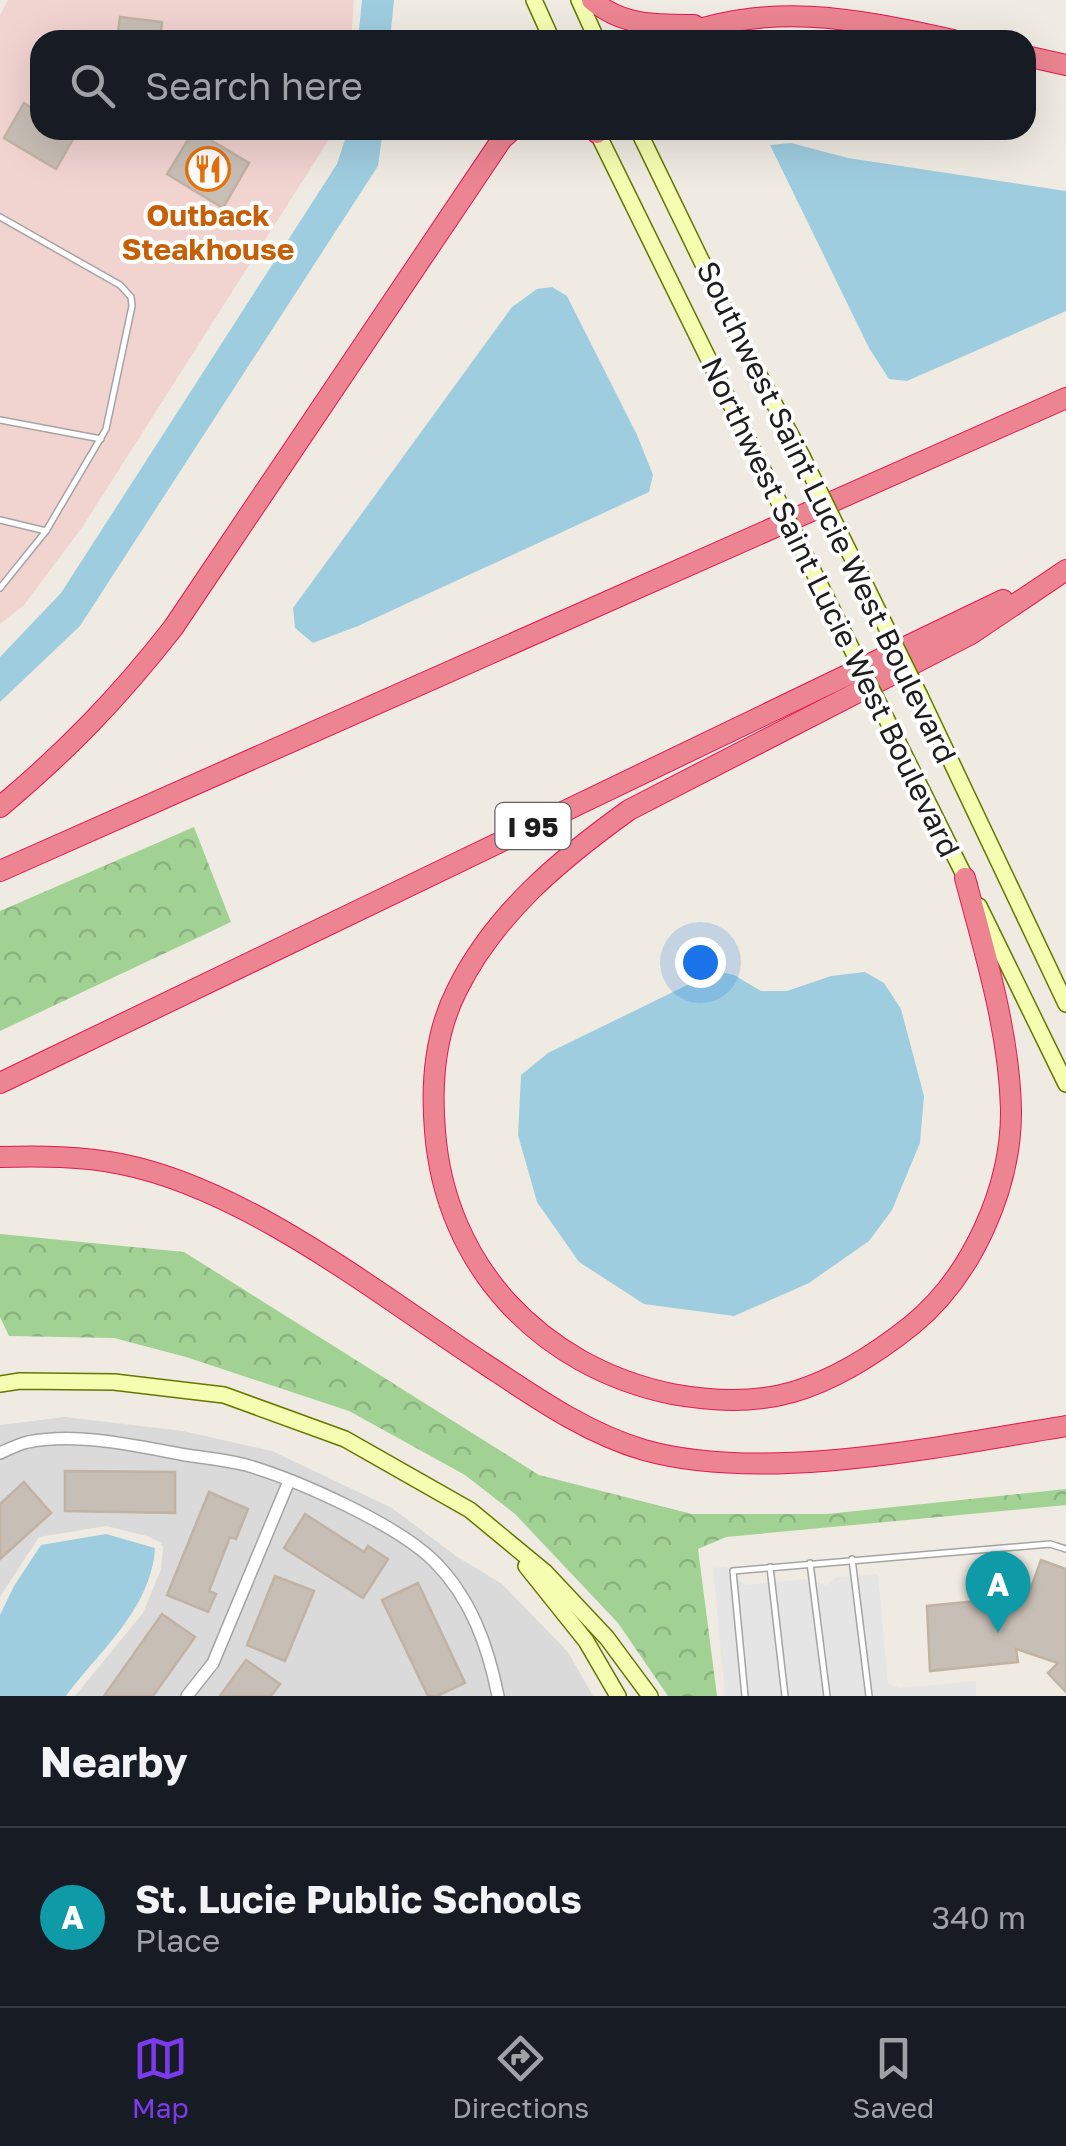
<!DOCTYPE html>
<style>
body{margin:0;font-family:"Golos Text",sans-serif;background:#20242c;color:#f1f3f6}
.you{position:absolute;left:700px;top:962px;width:35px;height:35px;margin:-25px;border:8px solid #fff;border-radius:50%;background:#1a73e8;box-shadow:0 0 0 15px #1a73e833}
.badge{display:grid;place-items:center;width:65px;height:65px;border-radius:50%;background:#7c3aed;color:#fff;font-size:32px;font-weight:700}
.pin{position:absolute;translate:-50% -82px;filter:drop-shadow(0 2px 5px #0008)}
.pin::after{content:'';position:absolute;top:52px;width:35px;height:30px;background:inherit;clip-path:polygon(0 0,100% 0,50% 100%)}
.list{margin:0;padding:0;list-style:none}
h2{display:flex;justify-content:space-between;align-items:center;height:130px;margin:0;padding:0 40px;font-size:42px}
h2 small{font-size:32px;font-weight:400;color:#9ea1a6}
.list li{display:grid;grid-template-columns:65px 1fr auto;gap:30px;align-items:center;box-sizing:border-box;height:180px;padding:0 40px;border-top:2px solid #363941}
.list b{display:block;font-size:38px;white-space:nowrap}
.list p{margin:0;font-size:32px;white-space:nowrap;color:#9ea1a6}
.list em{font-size:32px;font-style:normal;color:#9ea1a6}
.icon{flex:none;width:55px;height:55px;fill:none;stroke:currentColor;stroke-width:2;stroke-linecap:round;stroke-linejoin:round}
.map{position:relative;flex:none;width:1066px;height:1696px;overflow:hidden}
.search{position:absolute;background:#171b24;box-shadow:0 10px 40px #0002;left:30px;right:30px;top:30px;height:110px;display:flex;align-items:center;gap:25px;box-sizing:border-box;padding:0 35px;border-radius:30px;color:#9ea1a6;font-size:38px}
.sheet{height:310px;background:#171b24}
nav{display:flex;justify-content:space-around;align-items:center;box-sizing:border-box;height:140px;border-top:2px solid #363941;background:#171b24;font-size:28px;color:#9ea1a6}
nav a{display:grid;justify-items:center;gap:5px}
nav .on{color:#7c3aed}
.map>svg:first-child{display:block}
</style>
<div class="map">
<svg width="1066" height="1696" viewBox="0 0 1066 1696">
<defs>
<pattern id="forest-crowns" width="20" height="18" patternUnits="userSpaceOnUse" patternTransform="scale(2.5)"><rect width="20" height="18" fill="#a2d194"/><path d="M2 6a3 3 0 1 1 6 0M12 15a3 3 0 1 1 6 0" fill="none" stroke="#8bb37f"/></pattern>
</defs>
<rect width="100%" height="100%" fill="#efebe2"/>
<!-- residential -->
<polygon fill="#dbdada" points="65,1417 183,1431 272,1451 392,1508 456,1556 502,1584 568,1652 593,1696 75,1696 143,1613 161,1569 163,1547 160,1542 147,1536 106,1526 39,1537 0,1597 0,1425"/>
<!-- commercial -->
<polygon fill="#f1d3d0" points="8,0 354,0 351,40 40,40 40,130 335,130 83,526 24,605 0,624 0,15"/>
<!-- forest -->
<g fill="url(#forest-crowns)">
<polygon points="194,827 231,922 0,1031 0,911"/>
<polygon points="0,1234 184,1252 539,1475 692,1514 827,1514 1066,1489 1066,1505 726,1537 698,1549 717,1696 668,1696 618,1623 515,1514 465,1475 349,1411 186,1357 114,1338 9,1336 0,1317"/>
</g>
<!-- parking -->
<polygon fill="#e5e5e5" points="725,1567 745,1585 808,1579 826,1585 837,1577 878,1574 888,1684 900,1688 976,1681 976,1696 725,1696 713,1568"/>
<!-- water -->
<g fill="#9fcde0">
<polygon points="362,0 394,0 390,40 358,40"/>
<polygon points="348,130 383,130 378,166 80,626 0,702 0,657 61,593 337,164"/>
<polygon points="791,143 848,158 1066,191 1066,311 907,381 889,379 869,348 770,145"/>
<polygon points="552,287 567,296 637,435 653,475 649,492 358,626 313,643 295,628 293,608 512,307 537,289"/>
<polygon points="716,971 734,975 761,991 787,991 831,976 865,972 884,983 901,1009 924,1096 920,1143 892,1210 869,1241 809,1283 734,1316 644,1304 579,1262 537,1202 518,1135 521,1075 548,1053"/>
<path d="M106,1534L155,1548C151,1609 101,1649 66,1696H0V1615L14,1586L41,1545Z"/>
</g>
<!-- building -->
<g fill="#c7beb5" stroke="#c1b2a3" stroke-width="2.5">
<polygon points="120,17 162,22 160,40 117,40"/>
<polygon points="24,103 40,113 40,130 70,130 76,134 56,169 4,138"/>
<polygon points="194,130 249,163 223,208 167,174"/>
<polygon points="65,1471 175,1472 175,1513 65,1511"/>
<polygon points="24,1482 51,1513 0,1559 0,1504"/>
<polygon points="209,1492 248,1509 236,1539 230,1537 209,1591 216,1594 208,1612 167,1595"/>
<polygon points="305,1514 364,1552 368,1546 388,1559 363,1598 284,1548"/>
<polygon points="1041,1560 1066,1569 1066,1692 1048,1673 1058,1663 1016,1649 1018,1662 930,1671 927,1606 1028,1596"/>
<polygon points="275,1576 314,1591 285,1661 247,1645"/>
<polygon points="418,1583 465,1683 437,1696 428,1696 382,1600"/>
<polygon points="162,1614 195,1637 153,1696 104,1696"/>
<polygon points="246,1660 280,1684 271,1696 220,1696"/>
</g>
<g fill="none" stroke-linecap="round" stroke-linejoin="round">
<!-- lane casing -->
<g stroke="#a4a4a4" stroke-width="8">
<g id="lane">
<polyline points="0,217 120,285 131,297 132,306 106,429 46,531 0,588"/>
<polyline points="0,420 101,439"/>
<polyline points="0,520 46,531"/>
<polyline points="852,1559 869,1696"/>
<polyline points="810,1563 827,1696"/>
<polyline points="770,1567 785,1696"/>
<polyline points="745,1696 733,1571 1050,1544 1066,1549"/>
</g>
</g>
<!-- street casing -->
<g stroke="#a4a4a4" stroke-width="14">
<g id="street">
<path d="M0,1453C9,1449 19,1444 28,1442C79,1432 136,1446 186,1455C206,1458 227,1460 246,1465C298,1480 396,1524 434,1561C471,1598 488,1646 498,1696"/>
<polyline points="187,1696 213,1663 289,1481"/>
</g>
</g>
<!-- secondary casing -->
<g stroke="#647800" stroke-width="18">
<g id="secondary">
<polyline points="534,0 552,40"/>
<polyline points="579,0 597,40"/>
<polyline points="596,130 765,474"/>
<polyline points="638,130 734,328 802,456"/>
<polyline points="920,696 1066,1004"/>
<polyline points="884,714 969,885"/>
<polyline points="979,906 1066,1084"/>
<polyline points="0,1384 20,1381 114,1382 224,1395 345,1439 470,1510 545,1572 607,1638 650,1696"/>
<polyline points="526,1566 586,1641 618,1696"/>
</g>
</g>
<!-- highway casing -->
<g stroke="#e31852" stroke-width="22">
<g id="highway">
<path d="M592,0C622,26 656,25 694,25"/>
<path d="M669,40C765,0 854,18 953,40"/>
<polyline points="1026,56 1066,65"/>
<polyline points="597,130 597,133"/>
<path d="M0,807C68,750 119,697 173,628L502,139L512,130"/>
<polyline points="0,871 1066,398"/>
<path d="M965,878C985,953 1009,1031 1011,1109C1012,1187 972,1276 912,1325C877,1353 837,1379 793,1392C755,1403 710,1401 672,1394C541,1367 445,1266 435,1131C431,1084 435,1033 457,990C495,913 561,859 629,810L971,634L1066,570"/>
<polyline points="0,1083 1003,600"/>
<path d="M0,1157C41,1156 81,1156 121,1164C247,1189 378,1294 485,1364C535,1397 586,1433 644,1450C765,1484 943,1446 1066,1426"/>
</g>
</g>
<!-- lane -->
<use href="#lane" stroke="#fff" stroke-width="5"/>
<!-- street -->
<use href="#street" stroke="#fff" stroke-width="11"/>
<!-- secondary -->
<use href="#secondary" stroke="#f5fdb1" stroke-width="15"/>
<!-- highway -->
<use href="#highway" stroke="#ec8491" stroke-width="20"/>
<!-- secondary-bridge casing -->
<g stroke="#647800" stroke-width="18" stroke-linecap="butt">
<g id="secondary-bridge">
<polyline points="802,456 920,696"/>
<polyline points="765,474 884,714"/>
</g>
</g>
<!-- secondary-bridge -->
<use href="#secondary-bridge" stroke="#f5fdb1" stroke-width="15"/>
</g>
<!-- icons -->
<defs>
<g id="restaurant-ring" transform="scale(2.25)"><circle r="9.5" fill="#fff" stroke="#e8710a" stroke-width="1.5"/><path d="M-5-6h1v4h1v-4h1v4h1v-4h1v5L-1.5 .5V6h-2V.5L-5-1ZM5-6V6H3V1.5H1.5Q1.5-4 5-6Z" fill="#e8710a"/></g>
</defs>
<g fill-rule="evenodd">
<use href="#restaurant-ring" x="208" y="169"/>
</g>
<g text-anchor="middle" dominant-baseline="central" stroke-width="8" stroke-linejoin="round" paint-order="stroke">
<!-- shield labels -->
<rect fill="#fff" stroke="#616161" stroke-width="2.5" x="495.5" y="803" width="75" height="46" rx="8"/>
<g font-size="28" font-weight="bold" fill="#1d1d1d">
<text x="533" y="826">I 95</text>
</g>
<!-- food labels -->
<g font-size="30" font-weight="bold" fill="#c56008" stroke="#fff">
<text x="208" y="215">Outback<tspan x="208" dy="34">Steakhouse</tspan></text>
</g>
<!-- street labels -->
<g font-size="30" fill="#1d1d1d" stroke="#fff">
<text transform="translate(827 512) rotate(64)">Southwest Saint Lucie West Boulevard</text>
<text transform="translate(831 607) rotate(64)">Northwest Saint Lucie West Boulevard</text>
</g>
</g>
</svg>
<div class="you"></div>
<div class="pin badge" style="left:998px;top:1633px;background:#0f9aa8">A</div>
<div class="search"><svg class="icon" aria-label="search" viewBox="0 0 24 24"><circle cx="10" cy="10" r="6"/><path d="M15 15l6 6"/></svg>Search here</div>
</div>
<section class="sheet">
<h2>Nearby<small></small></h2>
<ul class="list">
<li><span class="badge" style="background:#0f9aa8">A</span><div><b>St. Lucie Public Schools</b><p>Place</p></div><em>340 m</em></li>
</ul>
</section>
<nav>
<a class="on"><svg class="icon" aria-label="map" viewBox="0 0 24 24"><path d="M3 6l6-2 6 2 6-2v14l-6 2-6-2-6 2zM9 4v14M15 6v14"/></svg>Map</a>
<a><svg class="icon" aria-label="directions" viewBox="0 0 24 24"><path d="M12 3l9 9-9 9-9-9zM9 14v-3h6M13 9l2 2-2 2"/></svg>Directions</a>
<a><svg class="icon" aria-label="saved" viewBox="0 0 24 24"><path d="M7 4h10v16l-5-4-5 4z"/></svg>Saved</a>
</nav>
